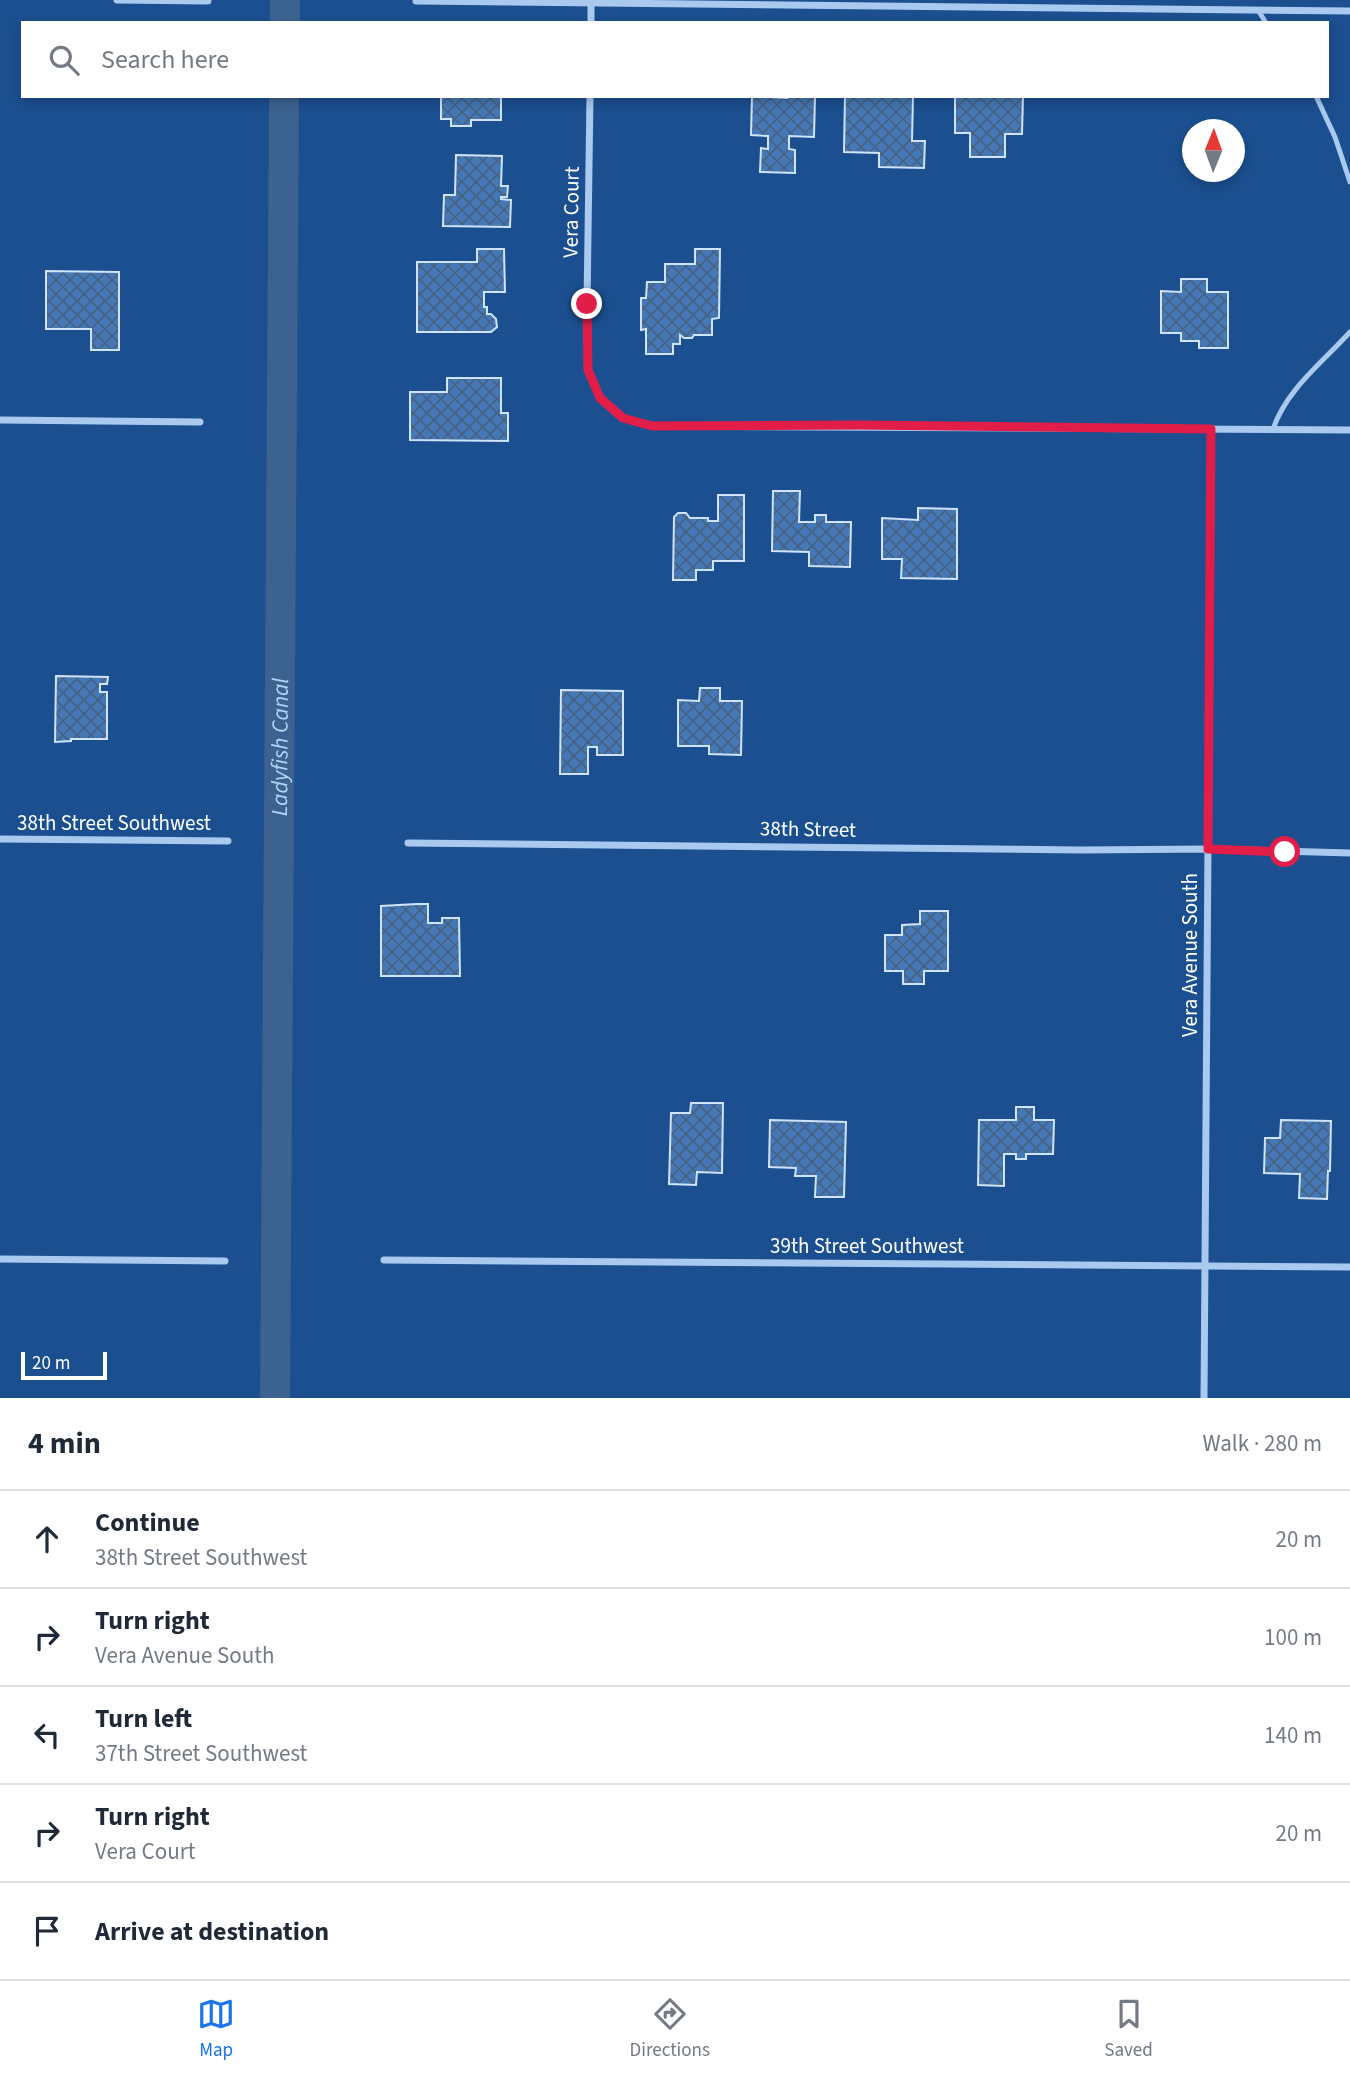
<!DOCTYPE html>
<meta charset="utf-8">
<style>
body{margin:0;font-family:"Source Sans 3",sans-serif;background:#f6f6f7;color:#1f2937}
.compass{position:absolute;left:1182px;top:119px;width:63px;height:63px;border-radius:50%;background:#fff;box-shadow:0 4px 10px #0003;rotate:1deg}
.scale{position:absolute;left:21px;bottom:18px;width:86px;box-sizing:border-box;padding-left:7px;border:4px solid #fff;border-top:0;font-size:19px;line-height:24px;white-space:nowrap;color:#fff;-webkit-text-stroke:5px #1b4f8f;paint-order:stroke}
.stop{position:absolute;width:21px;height:21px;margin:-16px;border:5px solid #e11d48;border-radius:50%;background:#fff}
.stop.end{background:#e11d48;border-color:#fff;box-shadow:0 2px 7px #0008}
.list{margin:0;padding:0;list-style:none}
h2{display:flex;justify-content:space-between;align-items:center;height:91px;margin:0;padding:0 28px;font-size:30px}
h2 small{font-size:23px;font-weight:400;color:#747a83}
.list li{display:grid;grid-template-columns:46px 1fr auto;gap:21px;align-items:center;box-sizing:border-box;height:98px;padding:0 28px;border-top:2px solid #e0e1e3}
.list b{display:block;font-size:26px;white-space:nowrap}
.list p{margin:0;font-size:23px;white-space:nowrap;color:#747a83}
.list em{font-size:23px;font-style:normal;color:#747a83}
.icon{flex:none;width:38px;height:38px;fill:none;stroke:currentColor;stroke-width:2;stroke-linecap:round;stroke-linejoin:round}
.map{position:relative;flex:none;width:1350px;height:1398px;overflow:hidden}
.search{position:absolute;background:#fff;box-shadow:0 4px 10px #0003;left:21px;right:21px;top:21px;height:77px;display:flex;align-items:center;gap:18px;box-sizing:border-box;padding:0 24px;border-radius:0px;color:#747a83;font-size:26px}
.sheet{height:581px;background:#fff}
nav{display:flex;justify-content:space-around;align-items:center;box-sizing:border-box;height:98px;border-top:2px solid #e0e1e3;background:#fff;font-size:19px;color:#747a83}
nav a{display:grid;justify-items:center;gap:4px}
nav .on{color:#1a73e8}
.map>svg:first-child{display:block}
</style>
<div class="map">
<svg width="1350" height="1398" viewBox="0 0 1350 1398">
<defs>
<pattern id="building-cross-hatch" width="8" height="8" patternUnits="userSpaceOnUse" patternTransform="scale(1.75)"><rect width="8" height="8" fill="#4478b7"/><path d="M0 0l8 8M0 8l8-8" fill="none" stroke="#486282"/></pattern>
</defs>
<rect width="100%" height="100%" fill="#1b4f8f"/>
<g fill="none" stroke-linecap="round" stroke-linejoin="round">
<!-- canal -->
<g stroke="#3c6290" stroke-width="30">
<polyline points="285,23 285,0"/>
<path id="s1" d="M275,1398L284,96"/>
</g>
</g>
<!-- building -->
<g fill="url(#building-cross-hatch)" stroke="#cfe3fa" stroke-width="2">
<polygon points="441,96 501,96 501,120 471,120 471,126 451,126 451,119 441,119"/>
<polygon points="752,96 787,98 787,96 815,96 814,137 789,136 789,149 795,150 795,173 760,172 761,148 768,149 768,136 751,135"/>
<polygon points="845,96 913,96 912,141 925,141 924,168 879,167 879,153 844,152"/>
<polygon points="955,96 1023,96 1022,134 1005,134 1005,157 970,157 970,133 955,133"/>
<polygon points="456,155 502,156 501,186 508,186 507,197 501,197 501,199 511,200 510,227 443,226 444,195 455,195"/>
<polygon points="477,249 504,249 505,292 484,292 484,307 487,307 487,314 491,314 496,319 497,327 491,332 417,332 417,262 477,262"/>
<polygon points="695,249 720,249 719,318 712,319 712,335 694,335 692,338 684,338 680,335 680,344 673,344 673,354 646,354 646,329 641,330 641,298 646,298 647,282 665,282 665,264 695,264"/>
<polygon points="46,271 119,272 119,350 91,350 91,329 46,329"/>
<polygon points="1181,279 1207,279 1207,292 1228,292 1228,348 1199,348 1199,341 1181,341 1181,333 1161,333 1161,291 1181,292"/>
<polygon points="447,378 501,378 501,413 508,413 508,441 410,440 410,392 447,392"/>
<polygon points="773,491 800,491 799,522 815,522 815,515 826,515 826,522 851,522 850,567 809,566 809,552 772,551"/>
<polygon points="718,495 744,495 744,561 713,561 713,570 696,570 696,580 673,580 674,517 678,513 686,513 690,518 708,518 708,521 718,521"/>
<polygon points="918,508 957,509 957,579 901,578 902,559 882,559 882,518 918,520"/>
<polygon points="56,676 108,677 107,684 100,684 100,692 107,692 107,739 71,739 71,741 55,742"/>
<polygon points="700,688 720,688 720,701 742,701 741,755 709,754 709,746 678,746 678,700 699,701"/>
<polygon points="561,690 623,691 623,755 597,755 597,747 588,747 588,774 560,774"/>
<polygon points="417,904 428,904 428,923 442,923 442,918 459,918 460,976 381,976 381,906"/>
<polygon points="920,911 948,911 948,971 924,971 924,984 903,984 903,971 885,971 885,935 902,935 902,925 920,924"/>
<polygon points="691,1103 723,1103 722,1173 697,1172 696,1185 669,1184 671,1113 690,1113"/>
<polygon points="1016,1107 1034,1107 1034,1120 1054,1120 1053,1154 1026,1154 1026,1159 1016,1159 1016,1154 1004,1154 1004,1186 978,1185 979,1120 1016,1120"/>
<polygon points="770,1120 846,1122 844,1197 815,1197 816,1176 795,1176 796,1168 769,1167"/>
<polygon points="1281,1120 1331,1121 1330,1171 1328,1171 1327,1199 1299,1198 1300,1174 1264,1173 1265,1138 1280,1138"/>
</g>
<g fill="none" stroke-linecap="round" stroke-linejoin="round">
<!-- service -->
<g stroke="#a9c9ee" stroke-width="5">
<polyline points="1258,10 1266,23"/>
<polyline points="1316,96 1335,137 1350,182"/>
<path d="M1273,429C1287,389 1322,363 1350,332"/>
</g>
<!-- minor -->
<g stroke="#a9c9ee" stroke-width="7">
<polyline points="117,0 208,1"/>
<polyline points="416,1 1350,11"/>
<polyline points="591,23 591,2"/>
<polyline points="590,96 587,304 588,370 600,398 623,418 652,426 1350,430"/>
<polyline points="0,420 200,422"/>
<polyline points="0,839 228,841"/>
<polyline points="408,843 1080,850 1208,849 1350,853"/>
<polyline points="0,1259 225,1261"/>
<polyline points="384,1260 1350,1267"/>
<polyline points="1204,1398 1211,429"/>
</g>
</g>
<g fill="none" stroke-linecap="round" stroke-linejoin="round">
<!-- route -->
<polyline stroke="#e11d48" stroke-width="9" points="587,304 588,370 600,398 623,418 652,426 859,425 1211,429 1208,849 1285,852"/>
</g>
<g text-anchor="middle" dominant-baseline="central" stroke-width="5" stroke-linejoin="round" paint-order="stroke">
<!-- street labels -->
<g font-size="21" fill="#fff" stroke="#1b4f8f">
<text transform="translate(571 212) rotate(-89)">Vera Court</text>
<text x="114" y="823">38th Street Southwest</text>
<text transform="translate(808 829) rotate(1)">38th Street</text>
<text transform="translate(1190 955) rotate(-90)">Vera Avenue South</text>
<text x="867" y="1246">39th Street Southwest</text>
</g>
<!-- water labels -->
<g font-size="23" font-style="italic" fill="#b5d3f5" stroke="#1b4f8f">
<text stroke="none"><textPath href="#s1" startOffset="651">Ladyfish Canal</textPath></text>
</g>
</g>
</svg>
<svg class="compass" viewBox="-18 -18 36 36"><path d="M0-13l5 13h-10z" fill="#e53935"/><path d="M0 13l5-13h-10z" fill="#747a83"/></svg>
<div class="scale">20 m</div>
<div class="stop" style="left:1285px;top:852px"></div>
<div class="stop end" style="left:587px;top:304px"></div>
<div class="search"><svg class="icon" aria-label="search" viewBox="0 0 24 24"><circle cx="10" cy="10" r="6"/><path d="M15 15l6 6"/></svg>Search here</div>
</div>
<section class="sheet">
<h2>4 min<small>Walk · 280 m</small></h2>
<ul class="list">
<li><svg class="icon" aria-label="ahead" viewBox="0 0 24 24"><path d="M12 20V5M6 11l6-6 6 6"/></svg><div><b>Continue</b><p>38th Street Southwest</p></div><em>20 m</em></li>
<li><svg class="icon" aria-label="right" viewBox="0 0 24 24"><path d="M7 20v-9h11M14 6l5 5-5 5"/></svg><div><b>Turn right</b><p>Vera Avenue South</p></div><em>100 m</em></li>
<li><svg class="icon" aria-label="left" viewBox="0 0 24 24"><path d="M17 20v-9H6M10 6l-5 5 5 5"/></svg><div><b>Turn left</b><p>37th Street Southwest</p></div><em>140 m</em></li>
<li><svg class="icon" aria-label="right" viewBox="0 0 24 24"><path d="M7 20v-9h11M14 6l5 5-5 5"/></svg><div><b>Turn right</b><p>Vera Court</p></div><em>20 m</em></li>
<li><svg class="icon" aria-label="arrive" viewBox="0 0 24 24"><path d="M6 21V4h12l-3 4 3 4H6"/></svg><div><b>Arrive at destination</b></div></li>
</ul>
</section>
<nav>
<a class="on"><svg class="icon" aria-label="map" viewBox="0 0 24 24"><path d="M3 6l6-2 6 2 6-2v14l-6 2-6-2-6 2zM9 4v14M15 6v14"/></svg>Map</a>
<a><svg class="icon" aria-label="directions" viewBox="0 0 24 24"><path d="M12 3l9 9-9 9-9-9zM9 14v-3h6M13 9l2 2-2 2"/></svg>Directions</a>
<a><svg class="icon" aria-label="saved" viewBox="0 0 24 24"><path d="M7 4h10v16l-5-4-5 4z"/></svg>Saved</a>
</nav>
